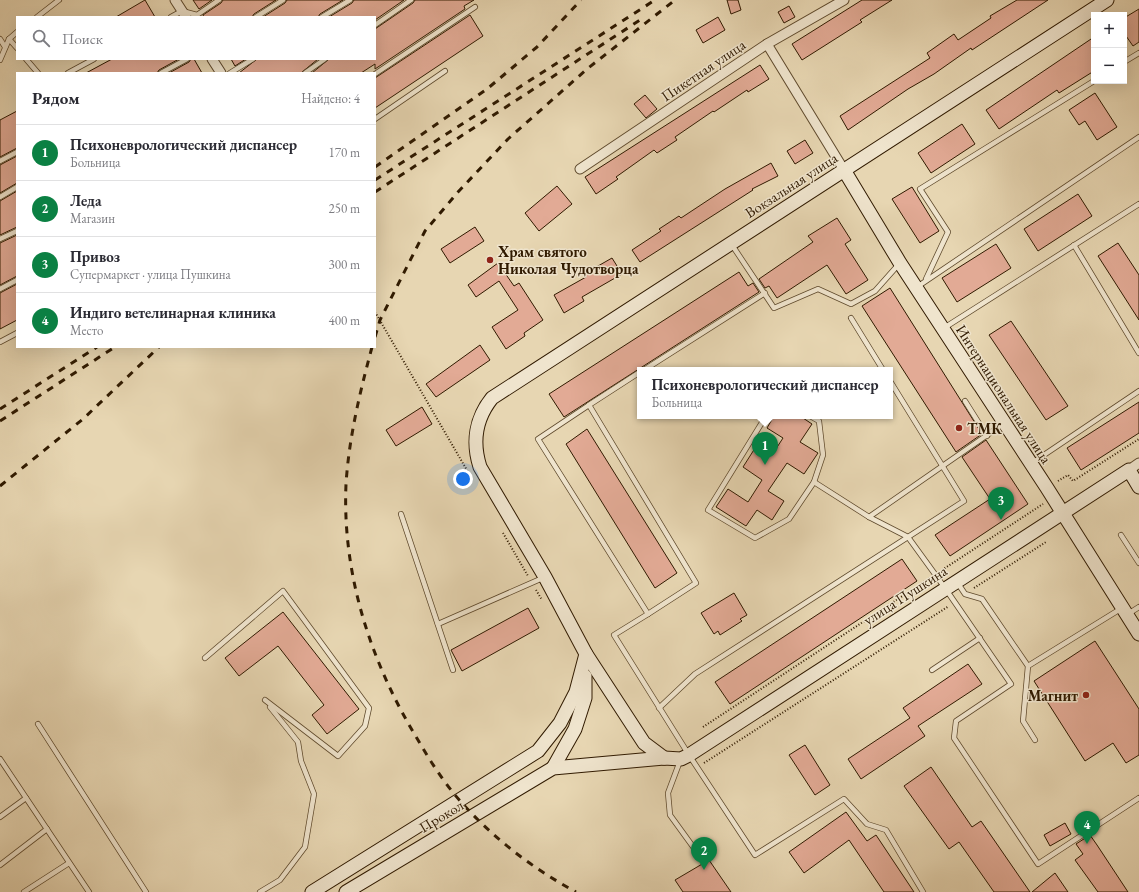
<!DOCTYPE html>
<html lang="ru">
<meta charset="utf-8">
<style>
body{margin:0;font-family:"EB Garamond",serif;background:#f7f7f7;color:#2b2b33}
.controls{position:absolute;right:12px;top:12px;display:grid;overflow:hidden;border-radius:0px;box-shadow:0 4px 16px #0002}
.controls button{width:36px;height:36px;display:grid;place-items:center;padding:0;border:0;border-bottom:1px solid #e1e1e2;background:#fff;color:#2b2b33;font:20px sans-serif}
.you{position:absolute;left:463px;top:479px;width:14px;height:14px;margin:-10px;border:3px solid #fff;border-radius:50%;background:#1a73e8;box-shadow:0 0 0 6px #1a73e833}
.badge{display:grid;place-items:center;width:26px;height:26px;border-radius:50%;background:#0b8043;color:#fff;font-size:13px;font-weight:700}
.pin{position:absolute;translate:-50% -33px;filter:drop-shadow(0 1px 2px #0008)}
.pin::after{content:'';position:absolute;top:21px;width:14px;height:12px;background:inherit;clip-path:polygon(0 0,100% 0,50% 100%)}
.popup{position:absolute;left:637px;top:367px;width:256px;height:52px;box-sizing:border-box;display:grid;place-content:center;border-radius:0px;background:#fff;filter:drop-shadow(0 1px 3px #0005);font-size:13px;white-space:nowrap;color:#7c7c81}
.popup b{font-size:15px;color:#2b2b33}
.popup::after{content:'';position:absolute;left:50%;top:100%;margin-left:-8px;border:8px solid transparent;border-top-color:#fff}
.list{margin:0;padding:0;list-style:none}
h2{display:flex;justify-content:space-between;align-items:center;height:52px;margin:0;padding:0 16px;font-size:17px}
h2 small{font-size:13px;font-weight:400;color:#7c7c81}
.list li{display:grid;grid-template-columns:26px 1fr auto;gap:12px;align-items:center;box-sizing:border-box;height:56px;padding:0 16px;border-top:1px solid #e1e1e2}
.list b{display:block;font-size:15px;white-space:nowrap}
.list p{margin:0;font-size:13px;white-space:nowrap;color:#7c7c81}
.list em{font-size:13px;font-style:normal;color:#7c7c81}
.icon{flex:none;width:22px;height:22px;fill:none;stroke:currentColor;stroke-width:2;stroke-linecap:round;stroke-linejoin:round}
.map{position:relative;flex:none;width:1139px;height:892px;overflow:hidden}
.search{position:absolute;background:#fff;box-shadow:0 4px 16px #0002;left:16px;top:16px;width:360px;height:44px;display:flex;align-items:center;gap:10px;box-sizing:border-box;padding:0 14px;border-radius:0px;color:#7c7c81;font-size:15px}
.panel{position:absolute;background:#fff;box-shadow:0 4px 16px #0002;left:16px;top:72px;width:360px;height:276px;border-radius:0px}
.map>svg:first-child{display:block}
</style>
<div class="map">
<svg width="1139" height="892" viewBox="0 0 1139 892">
<rect width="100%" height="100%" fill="#e7d6b2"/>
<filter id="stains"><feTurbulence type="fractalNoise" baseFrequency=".005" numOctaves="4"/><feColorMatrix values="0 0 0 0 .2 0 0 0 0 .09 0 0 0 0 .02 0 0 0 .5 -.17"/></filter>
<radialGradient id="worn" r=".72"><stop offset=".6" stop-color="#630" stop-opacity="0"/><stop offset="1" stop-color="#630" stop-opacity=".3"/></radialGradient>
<!-- building -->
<g fill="#e2aa95" stroke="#301a00">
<polygon points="145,0 155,17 116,17"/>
<polygon points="193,0 212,0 199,9"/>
<polygon points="223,0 276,0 254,14 252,17 204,17 203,15 221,3"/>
<polygon points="287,0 343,0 320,14 318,17 263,17 285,3"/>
<polygon points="354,0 404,0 375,20 375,17 329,17 352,3"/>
<polygon points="415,0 474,0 464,6 465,9 375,69 375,64 361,73 312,73 329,59 375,59 375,29 413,3"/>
<polygon points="727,0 738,0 741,10 731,14"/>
<polygon points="862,0 892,0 860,20 862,22 802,60 792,44"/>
<polygon points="1017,0 1048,0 972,50 971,48 934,74 908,89 848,130 840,116 930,58 927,53 954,34 958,40 991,18 990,16"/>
<polygon points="789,6 795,17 784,23 778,12"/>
<polygon points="1139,9 1139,42 1133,46 1124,33 1124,18"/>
<polygon points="470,15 483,36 375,108 375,78"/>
<polygon points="718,17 725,30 703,43 696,30"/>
<polygon points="1094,37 1094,71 1059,93 1057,90 999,129 986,110"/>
<polygon points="112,59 179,59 159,70 157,73 86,73"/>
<polygon points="191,59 194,59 202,73 169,73 189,62"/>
<polygon points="231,59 246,59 235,66"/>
<polygon points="257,59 318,59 301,73 239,73"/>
<polygon points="760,65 769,79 748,92 747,90 714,112 713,111 675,137 677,140 657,153 654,150 616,177 618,179 596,194 585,177"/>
<polygon points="1095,93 1117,127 1097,140 1085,121 1079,125 1069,110"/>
<polygon points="645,95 657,109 646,118 634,104"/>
<polygon points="17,111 17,148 0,157 0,120"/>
<polygon points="962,124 975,144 931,173 918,153"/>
<polygon points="805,140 813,153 795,164 787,151"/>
<polygon points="17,156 17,183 0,193 0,165"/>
<polygon points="771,163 778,176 752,189 753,190 640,262 632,250 661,231 659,229 679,216 681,218 725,189"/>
<polygon points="557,186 572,204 539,231 525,213"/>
<polygon points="912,187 939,231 920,243 892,199"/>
<polygon points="17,191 17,227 0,235 0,201"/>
<polygon points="1078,194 1092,216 1038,251 1024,229"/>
<polygon points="837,218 851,240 845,244 868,280 846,294 827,265 777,298 769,286 765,288 759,279 813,242 808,236"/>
<polygon points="475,227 484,241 450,263 441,249"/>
<polygon points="17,235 17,276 0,285 0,243"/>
<polygon points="1118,243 1139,275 1139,320 1098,256"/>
<polygon points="996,244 1011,268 957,302 942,278"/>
<polygon points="612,258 622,274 582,297 584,301 564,313 554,295 586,277 584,274"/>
<polygon points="498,263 514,286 519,283 543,320 524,333 525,336 506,349 492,327 518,310 499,281 476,297 468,285"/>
<polygon points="739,272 748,286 753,283 759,292 564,417 549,394"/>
<polygon points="17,284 17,320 0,329 0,293"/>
<polygon points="890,288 982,434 956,452 862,306"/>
<polygon points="1011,321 1068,406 1046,420 989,335"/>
<polygon points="480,345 490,360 436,397 426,384"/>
<polygon points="1139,402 1139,433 1081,470 1067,448"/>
<polygon points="422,407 432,424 396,446 386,430"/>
<polygon points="774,416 800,416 812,424 800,442 818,453 804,474 787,463 768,491 784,501 772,520 757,510 746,526 716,507 728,489 748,502 762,480 743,467 757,445 772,455 783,438 767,428"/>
<polygon points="587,429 677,573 655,588 566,444"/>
<polygon points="986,440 1028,504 950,556 935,535 990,499 962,457"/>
<polygon points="902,559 917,581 730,704 715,682"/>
<polygon points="734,593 747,615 740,619 742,621 720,635 718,631 714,634 701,613"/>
<polygon points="528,608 539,628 462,671 451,650"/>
<polygon points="283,612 359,709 327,734 312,715 324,705 278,646 239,676 225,658"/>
<polygon points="1095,641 1139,709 1139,755 1126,763 1113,743 1085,761 1034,681"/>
<polygon points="968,664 982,684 918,726 925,736 861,779 848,759 910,718 903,708"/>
<polygon points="805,745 830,785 815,795 789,755"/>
<polygon points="931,767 972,827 981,821 1030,892 994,892 959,842 949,849 904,786"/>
<polygon points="846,812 867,841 876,835 914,892 884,892 849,840 804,873 789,852"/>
<polygon points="1065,823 1071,834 1050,846 1044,835"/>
<polygon points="1090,835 1097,845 1128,892 1098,892 1075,860 1083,854 1076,844"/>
<polygon points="709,860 731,892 683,892 675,880"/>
<polygon points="1055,873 1068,892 1032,892"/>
</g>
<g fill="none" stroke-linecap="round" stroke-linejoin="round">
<!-- lane casing -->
<g stroke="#5e492c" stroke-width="6">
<g id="lane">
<polyline points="37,17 59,0"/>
<polyline points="171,17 182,11 197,15 219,0"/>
<polyline points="256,17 283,0"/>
<polyline points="322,17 350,0"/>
<polyline points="375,25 411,0"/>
<polyline points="0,39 5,47"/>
<polyline points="9,39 17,48"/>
<polyline points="26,59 38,73"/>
<polyline points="0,60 9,39 17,32"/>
<polyline points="1124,62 1139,53"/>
<polyline points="68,73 94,59"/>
<polyline points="161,73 187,59"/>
<polyline points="230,73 253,59"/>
<polyline points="305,73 325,59"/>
<polyline points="375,74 475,7"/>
<polyline points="375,119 445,71"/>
<polyline points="0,161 17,152"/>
<polyline points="0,197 17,187"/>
<polyline points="0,239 17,231"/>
<polyline points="732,245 774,308 818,289 851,304 875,291 899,264"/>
<polyline points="1074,245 1139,353"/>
<polyline points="926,279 948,232 920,189 1094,81"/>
<polyline points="917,287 1139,137"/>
<polyline points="0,289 17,280"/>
<polyline points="851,318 883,370"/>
<polyline points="944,328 1139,204"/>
<polyline points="0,342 17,333"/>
<polyline points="644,370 765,293"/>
<polyline points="640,372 589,405 696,583 648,614"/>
<polyline points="965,401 987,436"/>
<polyline points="589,405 538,439 648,614 614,635 689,755 755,855 844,799 867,824 886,830 923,892"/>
<polyline points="766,416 708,510 755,538 789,519 814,482 823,455 819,421 810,416"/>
<polyline points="1032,463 1139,391"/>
<polyline points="814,482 869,517 908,537 945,588 1011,684 956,721 954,738 1038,864 1139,798"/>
<polyline points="401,514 453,670"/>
<polyline points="869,517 1003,424"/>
<polyline points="1121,535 1139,563"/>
<polyline points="957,582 965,594 982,599 1028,666 1023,721 1035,740"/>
<polyline points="1128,614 1139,607"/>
<polyline points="438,624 545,577"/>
<polyline points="205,658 283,591 369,708 365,726 338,756 265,700"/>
<polyline points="1028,666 1122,608"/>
<polyline points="932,670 980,638"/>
<polyline points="659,708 695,674 964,501 890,381"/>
<polyline points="38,724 146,892"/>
<polyline points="0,759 89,892"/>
<polyline points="680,761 668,793 670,815 699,855"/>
<polyline points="0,817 26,798"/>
<polyline points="0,865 47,829"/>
<polyline points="24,892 69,863"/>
<polyline points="260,892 280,880 305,847 314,794 301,761 298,742 270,707"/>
</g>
</g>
<!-- street casing -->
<g stroke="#5e492c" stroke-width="11">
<g id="street">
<polyline points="175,0 186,17"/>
<polyline points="767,44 844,170"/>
<polyline points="212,59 221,73"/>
<polyline points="580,169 767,44 844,0"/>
<polyline points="1129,470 1139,463"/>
</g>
</g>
<!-- secondary casing -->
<g stroke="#301a00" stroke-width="15">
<g id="secondary">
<polyline points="844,170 900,263 1047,488 1139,634"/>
<path d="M664,758L644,743L586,654L545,577L480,467C472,442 476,418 492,398L1107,0"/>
<polyline points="553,768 575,729 585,698 585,676"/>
<polyline points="312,892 538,751 560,723 576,692 586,654"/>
<polyline points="346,892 553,768 664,758 681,759 689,755 1129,470 1139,487"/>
</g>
</g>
<!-- path -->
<g stroke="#301a00" stroke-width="2" stroke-dasharray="1 2" stroke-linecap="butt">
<polyline points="375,312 468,472"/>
<polyline points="1058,481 1068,475 1073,481 1139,439"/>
<polyline points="503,533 528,576"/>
<polyline points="942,570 1043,504"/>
<polyline points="974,588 1046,542"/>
<polyline points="536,590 542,600"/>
<polyline points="703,727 930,578"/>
<polyline points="704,763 949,606"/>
</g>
<!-- lane -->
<use href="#lane" stroke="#efe4cd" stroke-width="4.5"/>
<!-- street -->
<use href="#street" stroke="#efe4cd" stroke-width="9"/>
<!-- secondary -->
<use href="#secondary" stroke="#efe4cd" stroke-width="13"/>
<!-- rail -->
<g stroke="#301a00" stroke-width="3" stroke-dasharray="7 7" stroke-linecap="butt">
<polyline points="375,167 487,89 537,47 581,0"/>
<polyline points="375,180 655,0"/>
<polyline points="375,192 640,20"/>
<polyline points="375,337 380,320 425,231 458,192 508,139 587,69 675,0"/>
<path d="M372,347C360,392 349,437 346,484C342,575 371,663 418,740C429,759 441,778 455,795C489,835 530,867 576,892"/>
<polyline points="0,409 97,347"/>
<polyline points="0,421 115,347"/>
<polyline points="0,486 83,419 159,347"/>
</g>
</g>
<!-- markers -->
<g fill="#8f2418" stroke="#efe4cd" stroke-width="1.5">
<circle cx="490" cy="260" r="4"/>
<circle cx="959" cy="428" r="4"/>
<circle cx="1086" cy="695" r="4"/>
</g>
<g text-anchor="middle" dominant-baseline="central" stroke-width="3" stroke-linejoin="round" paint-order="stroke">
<!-- street labels -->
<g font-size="15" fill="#301a00" stroke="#efe4cd">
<text transform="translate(703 70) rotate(-34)">Пикетная улица</text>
<text transform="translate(791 185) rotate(-33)">Вокзальная улица</text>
<text transform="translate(1004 394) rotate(57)">Интернациональная улица</text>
<text transform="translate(905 595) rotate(-33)">улица Пушкина</text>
<text transform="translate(441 816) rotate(-31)">Прокол</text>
</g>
<!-- poi labels -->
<g font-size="15" font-weight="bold" fill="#301a00" stroke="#efe4cd" text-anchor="start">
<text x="498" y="251">Храм святого<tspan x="498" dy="17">Николая Чудотворца</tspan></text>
<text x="967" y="428">ТМК</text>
<text x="1078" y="695" text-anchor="end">Магнит</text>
</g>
</g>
<rect width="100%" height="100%" filter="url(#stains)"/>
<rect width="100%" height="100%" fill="url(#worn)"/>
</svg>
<div class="controls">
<button>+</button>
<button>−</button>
</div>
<div class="you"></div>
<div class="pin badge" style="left:765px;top:465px">1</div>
<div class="popup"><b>Психоневрологический диспансер</b>Больница</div>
<div class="pin badge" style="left:704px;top:870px">2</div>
<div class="pin badge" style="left:1001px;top:520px">3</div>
<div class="pin badge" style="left:1087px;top:844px">4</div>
<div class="search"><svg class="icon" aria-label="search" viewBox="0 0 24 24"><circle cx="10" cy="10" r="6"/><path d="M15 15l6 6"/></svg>Поиск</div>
<section class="panel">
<h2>Рядом<small>Найдено: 4</small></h2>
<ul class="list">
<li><span class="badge">1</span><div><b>Психоневрологический диспансер</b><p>Больница</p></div><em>170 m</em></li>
<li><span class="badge">2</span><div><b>Леда</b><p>Магазин</p></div><em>250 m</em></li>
<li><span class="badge">3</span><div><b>Привоз</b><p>Супермаркет · улица Пушкина</p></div><em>300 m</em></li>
<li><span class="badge">4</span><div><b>Индиго ветелинарная клиника</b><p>Место</p></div><em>400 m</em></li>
</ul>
</section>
</div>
